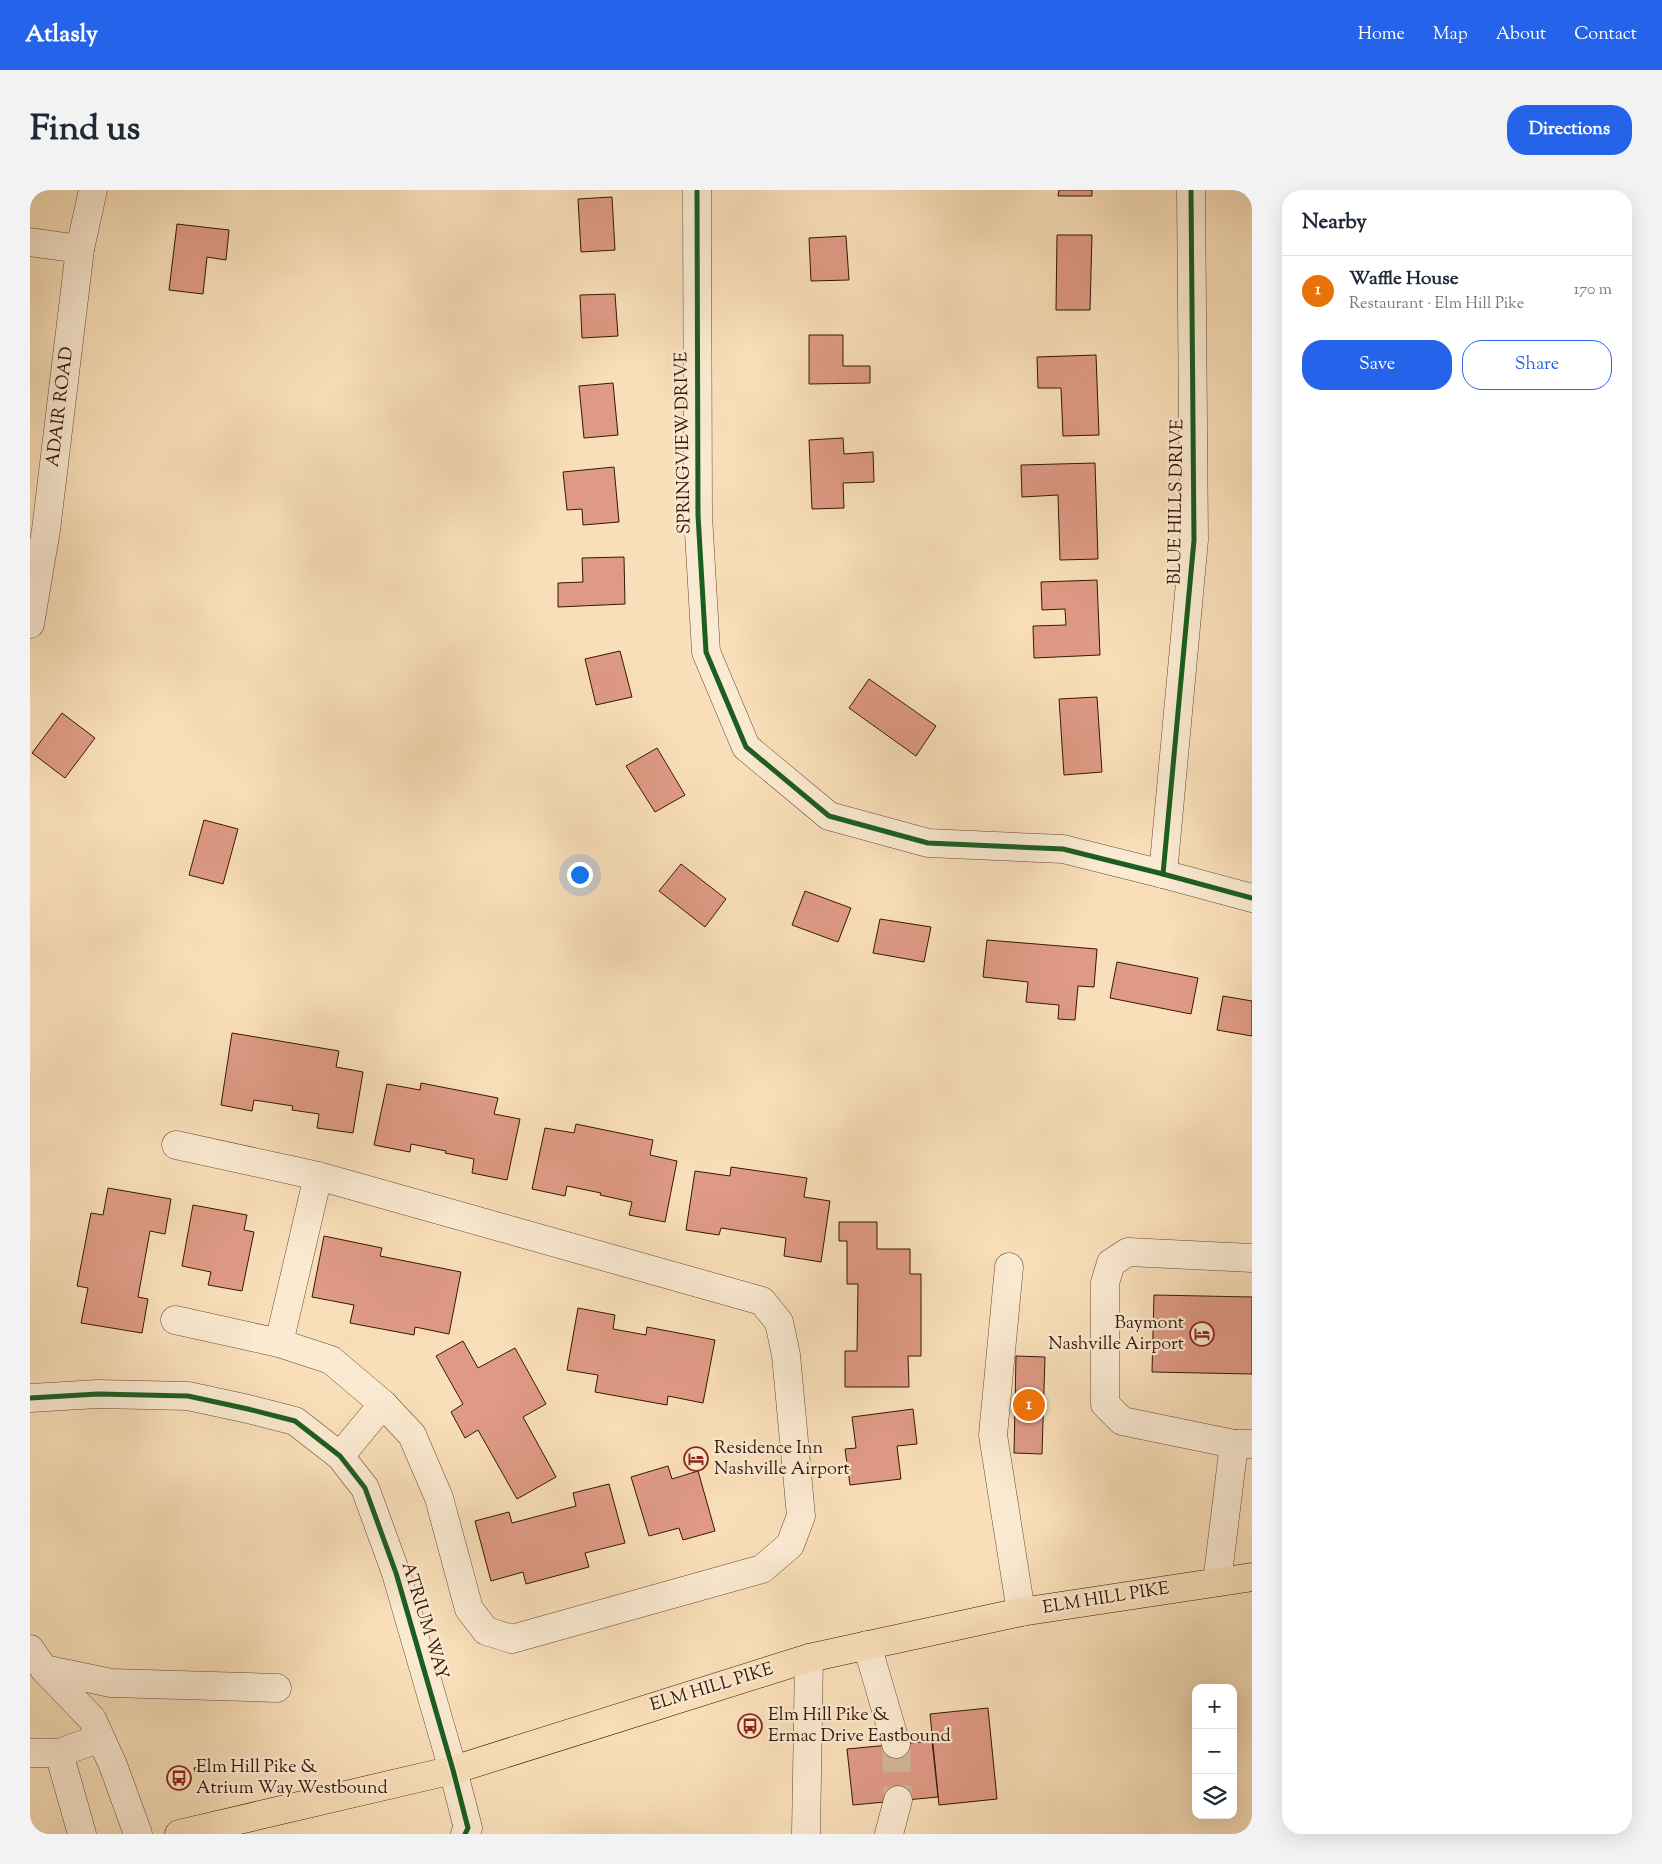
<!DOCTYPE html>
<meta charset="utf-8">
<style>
body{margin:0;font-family:"Sorts Mill Goudy",serif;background:#f2f2f3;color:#1f2937}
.controls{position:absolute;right:15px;bottom:15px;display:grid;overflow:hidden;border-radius:10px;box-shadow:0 5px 20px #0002}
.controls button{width:45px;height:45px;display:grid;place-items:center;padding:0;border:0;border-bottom:1px solid #e0e1e3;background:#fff;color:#1f2937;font:25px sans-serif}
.you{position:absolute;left:549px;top:684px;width:18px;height:18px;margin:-12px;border:4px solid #fff;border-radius:50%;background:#1a73e8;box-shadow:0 0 0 8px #1a73e833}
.badge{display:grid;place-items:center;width:32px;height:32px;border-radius:50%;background:#2563eb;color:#fff;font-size:16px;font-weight:700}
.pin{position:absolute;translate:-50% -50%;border:2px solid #fff;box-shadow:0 1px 5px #0006}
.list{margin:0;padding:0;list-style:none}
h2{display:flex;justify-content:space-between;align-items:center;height:65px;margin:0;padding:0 20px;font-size:21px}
h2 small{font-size:16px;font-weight:400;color:#747a83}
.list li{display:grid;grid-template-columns:32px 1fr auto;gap:15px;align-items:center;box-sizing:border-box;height:70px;padding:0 20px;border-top:1px solid #e0e1e3}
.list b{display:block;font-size:19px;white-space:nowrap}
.list p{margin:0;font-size:16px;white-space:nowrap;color:#747a83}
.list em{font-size:16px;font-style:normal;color:#747a83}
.actions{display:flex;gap:10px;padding:15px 20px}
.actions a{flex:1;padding:11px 0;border:1px solid #2563eb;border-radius:20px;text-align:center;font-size:18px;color:#2563eb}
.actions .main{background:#2563eb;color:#fff}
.icon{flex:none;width:28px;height:28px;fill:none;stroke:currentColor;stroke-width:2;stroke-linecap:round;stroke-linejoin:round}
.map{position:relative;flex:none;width:1222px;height:1644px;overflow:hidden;border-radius:20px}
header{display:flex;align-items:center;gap:30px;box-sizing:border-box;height:70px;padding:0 25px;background:#2563eb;color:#fff}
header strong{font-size:24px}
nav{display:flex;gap:28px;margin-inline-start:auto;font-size:18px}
.intro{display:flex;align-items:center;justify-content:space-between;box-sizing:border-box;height:120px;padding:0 30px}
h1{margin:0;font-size:35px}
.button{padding:12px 22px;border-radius:20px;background:#2563eb;color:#fff;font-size:18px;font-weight:700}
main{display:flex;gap:30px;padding:0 30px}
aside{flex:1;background:#fff;border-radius:20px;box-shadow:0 5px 20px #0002}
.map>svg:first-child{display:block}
</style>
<header>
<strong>Atlasly</strong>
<nav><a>Home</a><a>Map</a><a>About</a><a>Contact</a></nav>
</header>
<div class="intro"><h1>Find us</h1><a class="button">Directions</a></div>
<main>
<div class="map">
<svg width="1222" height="1644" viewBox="0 0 1222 1644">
<rect width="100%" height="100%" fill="#f9dfb9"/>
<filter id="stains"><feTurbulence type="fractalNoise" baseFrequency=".004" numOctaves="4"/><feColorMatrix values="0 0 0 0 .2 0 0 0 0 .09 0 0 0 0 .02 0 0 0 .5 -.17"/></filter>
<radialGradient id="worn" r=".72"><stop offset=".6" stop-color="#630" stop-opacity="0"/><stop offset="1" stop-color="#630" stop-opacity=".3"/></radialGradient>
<!-- building -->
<g fill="#df9a86" stroke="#361607">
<polygon points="1029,0 1062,0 1062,6 1028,6"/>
<polygon points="582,7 585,60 551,62 548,9"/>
<polygon points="147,34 199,40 196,70 177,67 173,104 139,100"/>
<polygon points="1027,45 1062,45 1060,120 1026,120"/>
<polygon points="816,46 819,90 781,91 779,48"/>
<polygon points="585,104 588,146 552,148 550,105"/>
<polygon points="779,145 813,145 813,176 840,176 840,193 779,194"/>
<polygon points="1066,165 1069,245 1033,246 1031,198 1008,198 1007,167"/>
<polygon points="583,193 588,245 554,248 549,196"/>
<polygon points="813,248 814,264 843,262 844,292 813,293 814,318 782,319 779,250"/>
<polygon points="1065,273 1068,369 1030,370 1028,305 992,307 991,275"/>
<polygon points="584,277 589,332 553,335 552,319 537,320 533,282"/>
<polygon points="594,367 595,414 528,417 528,393 553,392 552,368"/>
<polygon points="1067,390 1070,465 1004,468 1003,436 1036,435 1035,419 1012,420 1011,392"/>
<polygon points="590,461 602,507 566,515 555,469"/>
<polygon points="839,489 906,536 886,566 819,518"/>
<polygon points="1067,507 1072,582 1034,585 1029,509"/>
<polygon points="32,523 65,548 35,588 2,563"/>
<polygon points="627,558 655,605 625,622 596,576"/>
<polygon points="174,630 208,639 193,694 159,685"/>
<polygon points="651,674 696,709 675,737 629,701"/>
<polygon points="775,701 821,718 808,752 762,735"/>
<polygon points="850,729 901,737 894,772 843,763"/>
<polygon points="957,750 1067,759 1064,797 1048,796 1045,830 1028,829 1029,815 996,812 998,792 953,787"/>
<polygon points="1087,772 1168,788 1161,824 1080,808"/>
<polygon points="1193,806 1222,811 1222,846 1187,840"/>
<polygon points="202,843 309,861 306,877 333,882 323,943 287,938 289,924 262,920 263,916 224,910 222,921 191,915"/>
<polygon points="391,893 468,908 464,924 490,929 477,990 442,983 444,969 415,963 416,961 381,954 380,962 344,955 357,894 390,900"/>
<polygon points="546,934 623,950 620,965 647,971 635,1032 599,1025 602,1012 570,1005 571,1003 537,996 535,1006 502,999 515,938 544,943"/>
<polygon points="701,977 777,988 774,1007 800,1011 791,1072 754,1066 756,1048 691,1038 689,1045 656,1040 665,981 700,986"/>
<polygon points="78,998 141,1009 135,1044 120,1041 108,1107 118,1109 112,1143 51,1133 58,1098 47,1096 61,1023 73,1025"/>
<polygon points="163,1015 217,1025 214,1040 224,1042 212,1101 178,1095 181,1082 152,1076"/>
<polygon points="809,1032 847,1032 847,1059 880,1059 880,1084 891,1084 891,1166 878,1166 879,1197 815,1197 815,1161 827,1161 828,1094 817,1094 817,1051 809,1051"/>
<polygon points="294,1046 352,1058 350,1066 431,1082 419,1144 385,1137 384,1145 320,1133 324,1115 282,1107"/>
<polygon points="1124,1105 1222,1107 1222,1184 1122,1182"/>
<polygon points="548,1118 585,1125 583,1139 616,1145 617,1137 685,1150 673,1213 638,1206 637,1215 565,1202 568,1185 537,1180"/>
<polygon points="433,1151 448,1178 485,1158 516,1214 493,1227 526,1287 487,1309 448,1240 435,1248 421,1222 433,1214 406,1166"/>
<polygon points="986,1166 1015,1167 1012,1264 984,1263"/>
<polygon points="883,1219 887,1254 867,1256 871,1289 820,1295 815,1259 826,1258 822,1227"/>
<polygon points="638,1276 642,1289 668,1281 685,1341 653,1350 649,1338 619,1346 601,1287"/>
<polygon points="579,1294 595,1353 555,1363 559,1377 496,1394 493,1382 461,1391 445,1331 479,1322 482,1333 546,1316 543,1303"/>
<polygon points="958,1518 967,1609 909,1615 900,1524"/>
<polygon points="902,1551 908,1607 823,1615 817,1559"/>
<polygon points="174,1575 175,1580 165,1583 164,1578"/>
</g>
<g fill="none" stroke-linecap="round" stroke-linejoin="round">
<!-- minor-tunnel -->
<polyline stroke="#d2b795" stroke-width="28" stroke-dasharray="28 14" stroke-linecap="butt" points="866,1554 868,1610"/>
<!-- minor casing -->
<g stroke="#674834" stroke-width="29">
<g id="minor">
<polyline points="667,0 668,325 676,462 716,557 799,626 898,653 1033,659 1133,684 1222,708"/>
<polyline points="0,52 50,59"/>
<polyline points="0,434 16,340 50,59 63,0"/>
<polyline points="1133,684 1164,350 1161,0"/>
<polyline points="146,955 288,986"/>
<polygon points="288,986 732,1111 749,1132 756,1165 771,1326 760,1355 732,1379 482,1449 456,1441 439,1419 409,1308 382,1245 353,1214 301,1170 249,1153"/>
<polyline points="1222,1068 1098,1062 1081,1073 1075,1093 1075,1214 1092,1231 1204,1254 1222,1254"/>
<polyline points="979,1077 963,1245 991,1422"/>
<polyline points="145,1130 249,1153"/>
<polyline points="0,1208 68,1204 158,1206 218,1219 265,1231 310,1266 335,1298 366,1383 423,1580 438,1638 435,1644"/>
<polyline points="310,1266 353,1214"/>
<polyline points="1187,1392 1204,1254"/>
<polyline points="837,1455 866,1554"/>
<polyline points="0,1459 14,1479 62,1529 83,1575 108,1644"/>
<polyline points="14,1479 81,1493 247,1498"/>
<polyline points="0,1563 29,1563 70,1548"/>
<polyline points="29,1563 52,1644"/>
<polyline points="776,1644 779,1468"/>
<polyline points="859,1644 868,1610"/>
</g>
</g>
<!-- major casing -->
<g stroke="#361607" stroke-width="29">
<polyline id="major" points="149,1644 423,1580 779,1468 991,1422 1222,1387"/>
</g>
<!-- minor -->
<use href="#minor" stroke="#fbead2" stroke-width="28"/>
<!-- major -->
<use href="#major" stroke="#f9dfb9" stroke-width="28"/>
<!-- cycleway casing -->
<g stroke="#fbead2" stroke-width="8">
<g id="cycleway">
<polyline points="667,0 668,325 676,462 716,557 799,626 898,653 1033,659 1133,684 1222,708"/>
<polyline points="1133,684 1164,350 1161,0"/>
<polyline points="0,1208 68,1204 158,1206 218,1219 265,1231 310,1266 335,1298 366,1383 423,1580 438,1638 435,1644"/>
</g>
</g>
<!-- cycleway -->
<use href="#cycleway" stroke="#1b5e20" stroke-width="5"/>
</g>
<!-- icons -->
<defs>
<g id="hotel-ring" transform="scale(1.25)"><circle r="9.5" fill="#fbead2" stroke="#8f2418" stroke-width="1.5"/><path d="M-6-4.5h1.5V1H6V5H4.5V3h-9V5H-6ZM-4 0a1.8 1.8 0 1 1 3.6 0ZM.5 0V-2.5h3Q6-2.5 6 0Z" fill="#8f2418"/></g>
<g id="bus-ring" transform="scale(1.25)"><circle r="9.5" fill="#fbead2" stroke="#8f2418" stroke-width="1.5"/><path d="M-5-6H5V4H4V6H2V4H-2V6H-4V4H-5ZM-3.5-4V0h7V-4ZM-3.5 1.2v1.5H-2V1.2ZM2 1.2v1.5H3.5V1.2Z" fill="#8f2418"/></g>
</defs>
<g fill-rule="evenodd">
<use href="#hotel-ring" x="1172" y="1144"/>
<use href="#hotel-ring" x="666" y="1269"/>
<use href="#bus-ring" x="720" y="1536"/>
<use href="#bus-ring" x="149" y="1588"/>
</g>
<g text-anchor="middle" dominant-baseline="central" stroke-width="4.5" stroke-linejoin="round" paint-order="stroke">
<!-- street labels -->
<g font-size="18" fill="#361607" stroke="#fbead2">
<text transform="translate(31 217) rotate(-83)">ADAIR ROAD</text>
<text transform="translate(654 253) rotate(-91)">SPRINGVIEW DRIVE</text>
<text transform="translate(1147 312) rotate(-89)">BLUE HILLS DRIVE</text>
<text transform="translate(1076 1409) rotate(-9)">ELM HILL PIKE</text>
<text transform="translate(394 1431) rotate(73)">ATRIUM WAY</text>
<text transform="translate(682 1498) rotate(-17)">ELM HILL PIKE</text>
</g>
<!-- poi labels -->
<g font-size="18" fill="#361607" stroke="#fbead2" text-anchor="start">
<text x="1154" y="1134" text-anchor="end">Baymont<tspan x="1154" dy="21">Nashville Airport</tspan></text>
<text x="684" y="1259">Residence Inn<tspan x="684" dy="21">Nashville Airport</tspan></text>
<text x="738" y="1526">Elm Hill Pike &amp;<tspan x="738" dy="21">Ermac Drive Eastbound</tspan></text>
<text x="166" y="1578">Elm Hill Pike &amp;<tspan x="166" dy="21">Atrium Way Westbound</tspan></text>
</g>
</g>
<rect width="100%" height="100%" filter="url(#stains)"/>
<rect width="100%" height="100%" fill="url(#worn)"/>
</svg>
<div class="controls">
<button>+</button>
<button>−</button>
<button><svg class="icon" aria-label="layers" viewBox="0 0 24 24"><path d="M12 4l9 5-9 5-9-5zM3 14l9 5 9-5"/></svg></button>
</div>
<div class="you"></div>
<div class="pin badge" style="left:999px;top:1215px;background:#e8710a">1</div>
</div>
<aside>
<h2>Nearby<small></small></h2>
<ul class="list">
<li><span class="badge" style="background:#e8710a">1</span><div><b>Waffle House</b><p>Restaurant · Elm Hill Pike</p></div><em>170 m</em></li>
</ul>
<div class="actions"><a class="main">Save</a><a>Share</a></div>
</aside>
</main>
